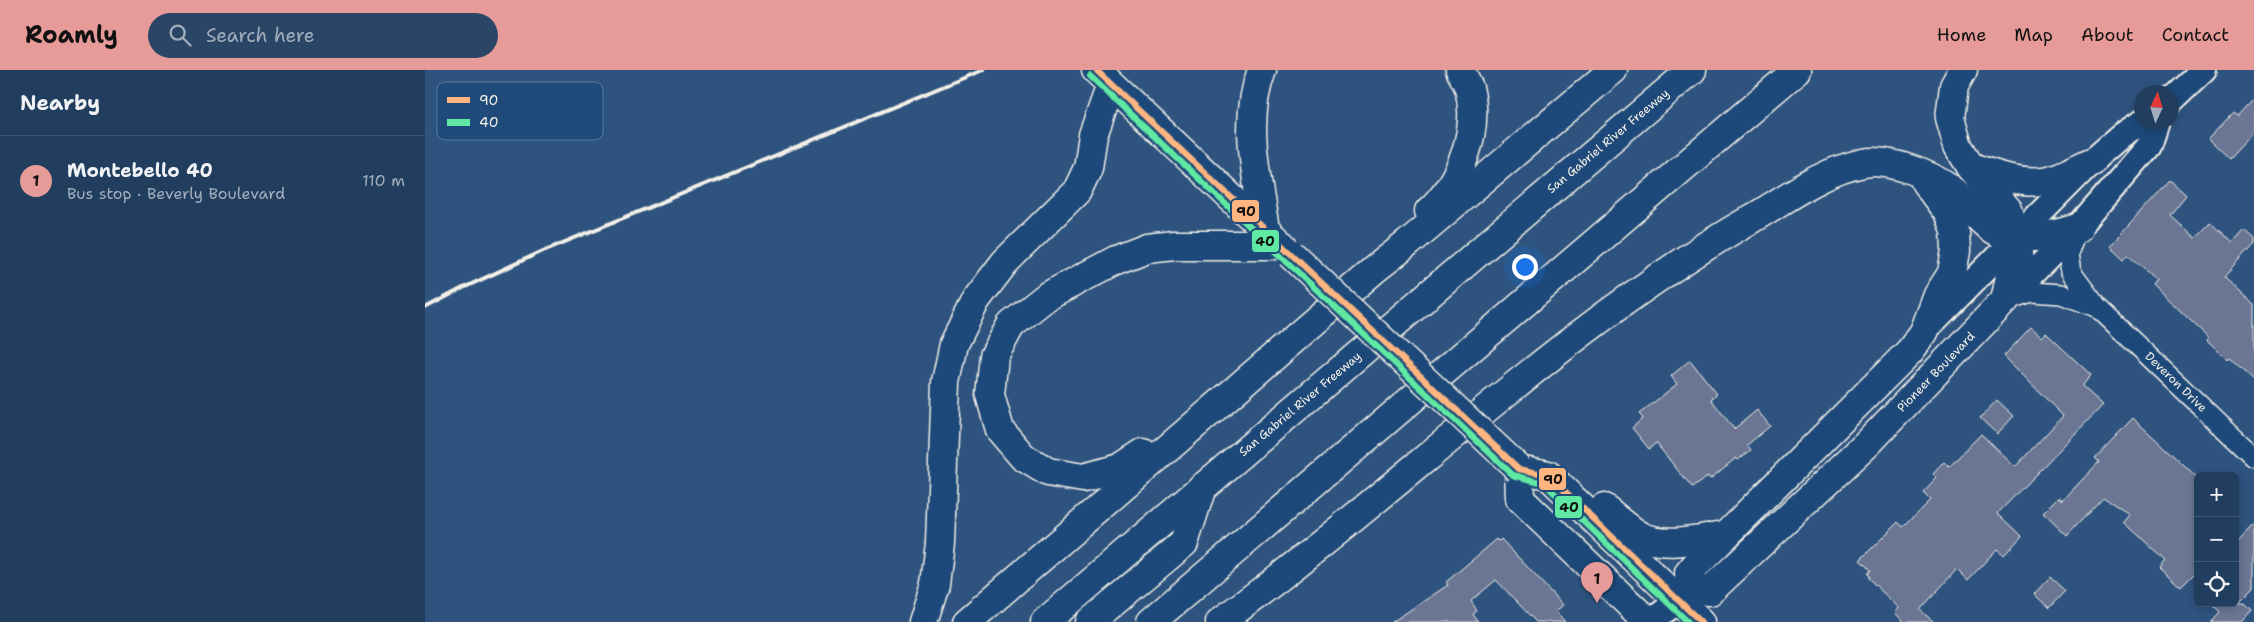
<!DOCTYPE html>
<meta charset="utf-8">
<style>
body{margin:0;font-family:"Shantell Sans",sans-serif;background:#2a4565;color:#f1f3f6}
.controls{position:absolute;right:15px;bottom:15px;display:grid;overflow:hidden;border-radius:8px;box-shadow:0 2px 8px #0003}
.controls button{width:45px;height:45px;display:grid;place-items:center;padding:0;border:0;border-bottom:1px solid #3f5774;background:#223e5f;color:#f1f3f6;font:25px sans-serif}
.compass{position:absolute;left:1709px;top:15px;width:45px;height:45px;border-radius:50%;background:#223e5f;box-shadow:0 2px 8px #0003;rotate:4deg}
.you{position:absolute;left:1099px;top:196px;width:18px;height:18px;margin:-12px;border:4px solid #fff;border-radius:50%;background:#1a73e8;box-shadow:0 0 0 8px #1a73e833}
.badge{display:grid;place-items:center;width:32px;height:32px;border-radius:50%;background:#e69b98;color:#111;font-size:16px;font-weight:700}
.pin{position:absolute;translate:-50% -41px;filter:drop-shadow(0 1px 2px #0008)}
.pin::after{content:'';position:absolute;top:26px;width:18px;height:15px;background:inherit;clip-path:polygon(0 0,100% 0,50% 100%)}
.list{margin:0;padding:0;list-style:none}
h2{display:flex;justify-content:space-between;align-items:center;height:65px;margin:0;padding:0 20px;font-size:21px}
h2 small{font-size:16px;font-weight:400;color:#a2aebd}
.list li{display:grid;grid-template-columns:32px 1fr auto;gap:15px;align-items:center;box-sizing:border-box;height:90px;padding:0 20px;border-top:1px solid #3f5774}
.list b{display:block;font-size:19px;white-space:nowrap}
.list p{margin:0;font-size:16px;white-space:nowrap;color:#a2aebd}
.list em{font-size:16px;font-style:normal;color:#a2aebd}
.icon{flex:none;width:28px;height:28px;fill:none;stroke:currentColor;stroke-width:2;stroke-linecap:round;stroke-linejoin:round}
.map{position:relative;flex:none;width:1829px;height:552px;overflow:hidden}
header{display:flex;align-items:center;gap:30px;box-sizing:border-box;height:70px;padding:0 25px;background:#e69b98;color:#111}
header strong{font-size:24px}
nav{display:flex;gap:28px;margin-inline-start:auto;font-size:18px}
.search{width:350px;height:45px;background:#2a4565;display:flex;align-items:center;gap:12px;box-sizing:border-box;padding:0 18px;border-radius:28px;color:#a2aebd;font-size:19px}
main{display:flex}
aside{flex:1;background:#223e5f}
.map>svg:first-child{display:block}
</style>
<header>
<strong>Roamly</strong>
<div class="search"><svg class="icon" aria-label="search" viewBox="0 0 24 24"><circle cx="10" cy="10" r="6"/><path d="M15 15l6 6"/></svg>Search here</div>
<nav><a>Home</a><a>Map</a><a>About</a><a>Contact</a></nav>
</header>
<main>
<aside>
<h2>Nearby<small></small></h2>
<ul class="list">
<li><span class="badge">1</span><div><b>Montebello 40</b><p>Bus stop · Beverly Boulevard</p></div><em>110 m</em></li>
</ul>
</aside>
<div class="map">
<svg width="1829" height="552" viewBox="0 0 1829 552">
<rect width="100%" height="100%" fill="#2e537f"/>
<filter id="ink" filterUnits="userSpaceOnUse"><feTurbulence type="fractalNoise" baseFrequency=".02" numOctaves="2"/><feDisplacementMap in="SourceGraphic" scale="10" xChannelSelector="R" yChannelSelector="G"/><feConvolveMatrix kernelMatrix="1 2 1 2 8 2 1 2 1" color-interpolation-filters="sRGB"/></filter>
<g filter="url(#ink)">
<!-- building -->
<g fill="#6b7693" stroke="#f4f1e8">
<polygon points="1829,28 1829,62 1804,89 1783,69 1808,43 1812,46"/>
<polygon points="1745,110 1761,125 1745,145 1770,168 1785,152 1807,173 1819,160 1829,169 1829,174 1799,207 1829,235 1829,311 1804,288 1802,290 1782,270 1784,268 1727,214 1731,209 1703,184 1699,189 1685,176"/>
<polygon points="1606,257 1617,267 1621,263 1666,305 1657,316 1678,335 1573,443 1597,466 1579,485 1572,479 1543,510 1532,499 1495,540 1509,552 1479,552 1470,543 1474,538 1443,508 1444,506 1442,504 1445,500 1435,490 1473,452 1478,457 1505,430 1498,423 1512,408 1508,404 1519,392 1524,397 1556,364 1590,397 1638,346 1579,286"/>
<polygon points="1265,290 1292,324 1286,329 1309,359 1332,340 1345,356 1322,375 1326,380 1313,390 1311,388 1285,409 1283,406 1267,418 1231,373 1224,379 1207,358 1218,348 1214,344 1252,314 1246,306"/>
<polygon points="1572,330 1589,346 1572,364 1555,348"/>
<polygon points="1708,348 1773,409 1773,500 1756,517 1734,497 1740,490 1699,452 1705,445 1678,427 1642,466 1618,443 1634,427 1638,430 1674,392 1670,388"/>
<polygon points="1829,455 1829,518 1814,533 1819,533 1827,541 1817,552 1786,552 1795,542 1786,533 1810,533 1810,475"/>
<polygon points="1072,469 1074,471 1076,469 1138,535 1131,541 1140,552 1111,552 1071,510 1046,531 1052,541 1048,544 1053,552 967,552 1023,515 1021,512"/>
<polygon points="1625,507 1640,521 1624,538 1609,524"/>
</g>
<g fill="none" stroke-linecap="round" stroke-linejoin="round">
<!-- minor casing -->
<g stroke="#f4f1e8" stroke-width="22">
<g id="minor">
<polyline points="1651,161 1643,184 1646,202 1672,237 1829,387"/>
<polyline points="1581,230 1607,222 1636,224 1672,237"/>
</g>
</g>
<!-- tertiary casing -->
<g stroke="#f4f1e8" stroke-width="28">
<g id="tertiary">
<polyline points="1746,31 1779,0"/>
<polyline points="1580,230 1653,158 1724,76 1732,52"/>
<polyline points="1502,258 1666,92 1697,65 1717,52"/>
<polyline points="1225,552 1253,531"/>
</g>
</g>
<!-- secondary casing -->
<g stroke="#f4f1e8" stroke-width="31">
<g id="secondary">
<polyline points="671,0 852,171"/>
<path d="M1179,438C1191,447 1203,459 1216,466C1240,478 1276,468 1301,465"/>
<polyline points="1265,519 1264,503 1269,497 1485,281 1499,262"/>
<polyline points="1253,531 1265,519 1285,521 1441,375 1580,230"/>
<polyline points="1223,552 1095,429 1094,399 1123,405 1276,552"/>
</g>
</g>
<!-- motorway casing -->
<g stroke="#f4f1e8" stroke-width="31">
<g id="motorway">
<path d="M837,0C817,52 832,106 840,160"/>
<polyline points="1538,0 1529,16 1525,48 1533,76 1546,97 1584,142 1591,167 1594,192 1584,211 1580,230"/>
<path d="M1546,97C1570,105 1594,114 1619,111C1634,109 1652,98 1666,92"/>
<path d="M1004,141C1036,112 1055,60 1044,18C1042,12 1038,6 1035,0"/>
<polyline points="1499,262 1513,225 1527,203 1531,181 1530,161 1523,143 1500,112"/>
<polyline points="718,383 695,398 658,408 623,402 598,387 575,360 565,325 569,286 586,255 621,227 691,190 722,178 749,175 857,175"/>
<polyline points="498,552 510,514 515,473 521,312 529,274 551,230 580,192 652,121 663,98 668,65 686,15"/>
<polyline points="542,552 950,199 982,174 1188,0"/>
<polyline points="620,552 1267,0"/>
<polyline points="665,552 759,473 777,417"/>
<polyline points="726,552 1372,0"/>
<path d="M795,552C975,421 1134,259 1328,148C1362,128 1399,100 1439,93C1462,88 1507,105 1526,119C1542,130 1555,154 1572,162C1596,173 1628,166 1653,158"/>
</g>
</g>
<!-- minor -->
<use href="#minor" stroke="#1f4a7a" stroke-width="19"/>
<!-- tertiary -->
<use href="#tertiary" stroke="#1f4a7a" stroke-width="24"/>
<!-- secondary -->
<use href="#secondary" stroke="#1f4a7a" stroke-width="28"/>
<!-- motorway -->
<use href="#motorway" stroke="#1f4a7a" stroke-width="28"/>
<!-- rail -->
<polyline stroke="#f4f1e8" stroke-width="4" points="0,238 38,218 118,181 558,0"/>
<!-- secondary-bridge casing -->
<g stroke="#f4f1e8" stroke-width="31" stroke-linecap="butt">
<polyline id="secondary-bridge" points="866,184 1094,399"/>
</g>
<!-- secondary-bridge -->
<use href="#secondary-bridge" stroke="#1f4a7a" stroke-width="28"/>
<!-- bus-1 casing -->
<g stroke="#1f4a7a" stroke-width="10">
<polyline id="bus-1" points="671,0 1094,399 1123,405 1276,552"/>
</g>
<!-- bus-2 casing -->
<g stroke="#1f4a7a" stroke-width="10">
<polyline id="bus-2" points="665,6 1088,405 1119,413 1263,552"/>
</g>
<!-- bus-1 -->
<use href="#bus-1" stroke="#ffb580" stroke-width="6"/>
<!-- bus-2 -->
<use href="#bus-2" stroke="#60e9a3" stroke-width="6"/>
</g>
</g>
<g text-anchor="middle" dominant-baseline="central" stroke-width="4" stroke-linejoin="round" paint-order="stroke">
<!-- street labels -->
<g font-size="12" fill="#f4f1e8" stroke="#1f4a7a">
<text transform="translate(1183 71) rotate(-40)">San Gabriel River Freeway</text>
<text transform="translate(1511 302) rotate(-46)">Pioneer Boulevard</text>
<text transform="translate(1751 312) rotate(44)">Deveron Drive</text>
<text transform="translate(875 334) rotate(-40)">San Gabriel River Freeway</text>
</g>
</g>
<!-- legend -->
<rect x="12" y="12" width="166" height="58" rx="8" fill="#1f4a7a" stroke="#5f7c9b" stroke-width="1"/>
<rect x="22" y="27" width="23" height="6" fill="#ffb580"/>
<rect x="22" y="49" width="23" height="7" fill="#60e9a3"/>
<g font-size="14" fill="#f4f1e8">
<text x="54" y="35">90</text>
<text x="54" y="57">40</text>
</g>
<g stroke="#1f4a7a" stroke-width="2">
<rect x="806" y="129" width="29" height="24" rx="5" fill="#ffb580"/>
<rect x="826" y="159" width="29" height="24" rx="5" fill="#60e9a3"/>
<rect x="1113" y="397" width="29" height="24" rx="5" fill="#ffb580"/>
<rect x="1129" y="425" width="29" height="24" rx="5" fill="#60e9a3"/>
</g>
<g font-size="14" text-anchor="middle" font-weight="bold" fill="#111">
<text x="821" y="146">90</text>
<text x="840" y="176">40</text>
<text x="1128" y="414">90</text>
<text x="1144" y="442">40</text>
</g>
</svg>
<div class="controls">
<button>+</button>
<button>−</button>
<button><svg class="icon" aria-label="locate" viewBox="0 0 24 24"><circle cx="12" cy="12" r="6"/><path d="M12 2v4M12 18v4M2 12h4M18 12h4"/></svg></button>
</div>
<svg class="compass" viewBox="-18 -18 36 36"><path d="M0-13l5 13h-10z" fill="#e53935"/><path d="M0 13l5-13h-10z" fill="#a2aebd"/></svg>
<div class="you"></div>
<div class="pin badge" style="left:1172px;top:533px">1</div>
</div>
</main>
